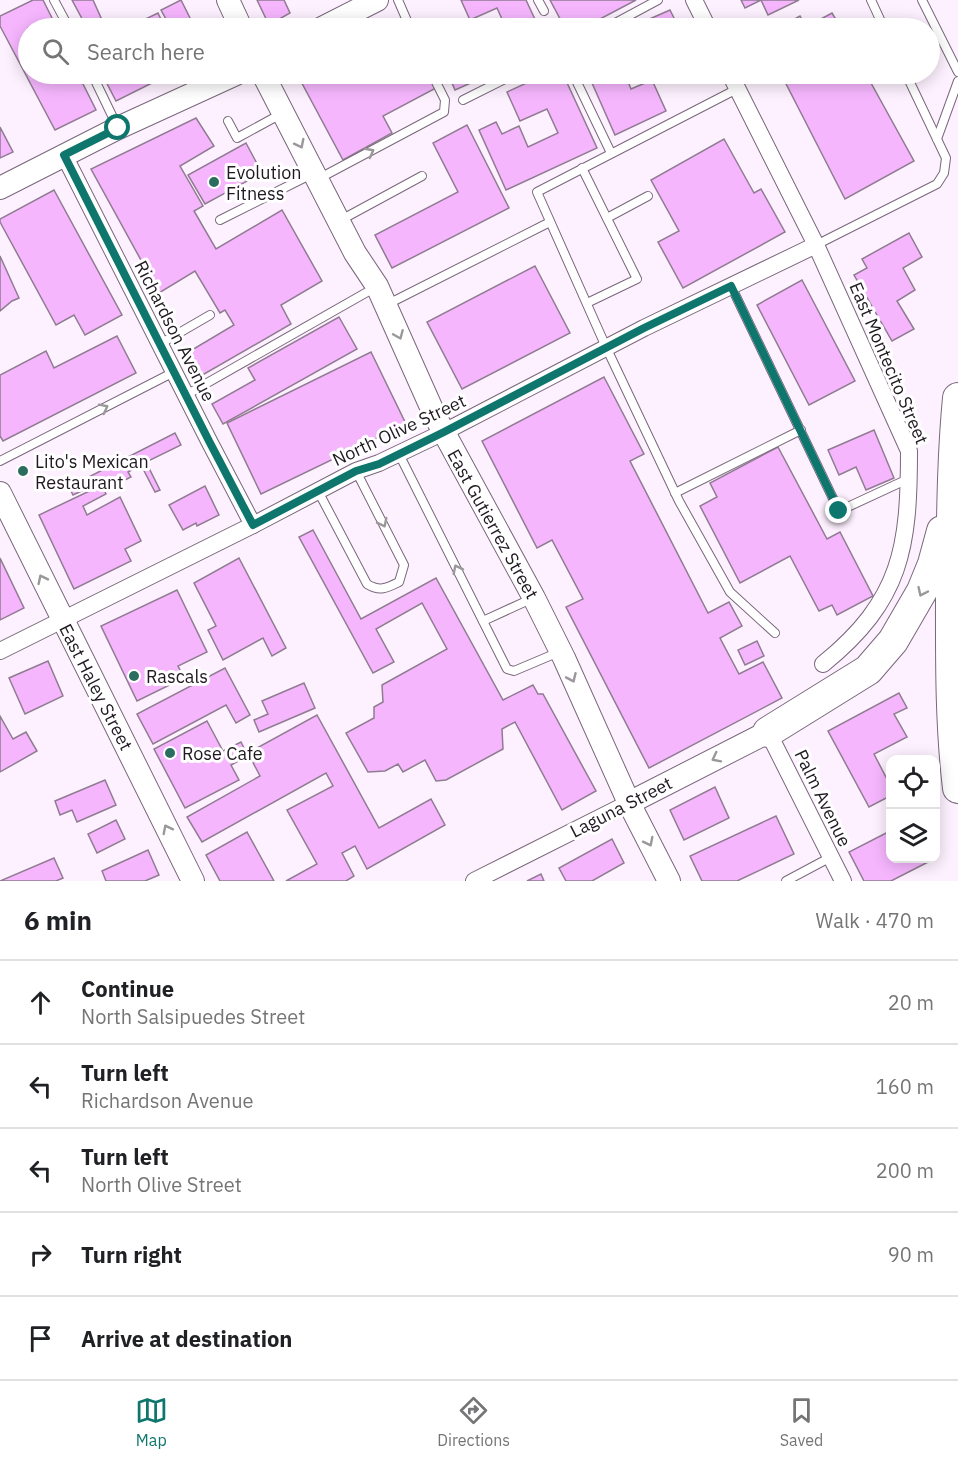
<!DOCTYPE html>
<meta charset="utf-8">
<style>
body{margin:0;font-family:"IBM Plex Sans",sans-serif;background:#f6f6f6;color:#202124}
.controls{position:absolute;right:18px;bottom:18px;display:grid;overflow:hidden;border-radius:12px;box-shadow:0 3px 15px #0003}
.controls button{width:54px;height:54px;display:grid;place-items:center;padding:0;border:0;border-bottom:2px solid #e0e0e0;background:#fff;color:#202124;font:30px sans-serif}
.stop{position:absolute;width:18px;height:18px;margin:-14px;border:4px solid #0f766e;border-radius:50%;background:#fff}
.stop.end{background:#0f766e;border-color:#fff;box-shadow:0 2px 6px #0008}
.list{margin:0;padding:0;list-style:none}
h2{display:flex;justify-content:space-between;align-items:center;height:78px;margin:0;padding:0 24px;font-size:26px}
h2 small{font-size:20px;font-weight:400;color:#757577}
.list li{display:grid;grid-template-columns:39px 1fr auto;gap:18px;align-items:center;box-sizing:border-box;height:84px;padding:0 24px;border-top:2px solid #e0e0e0}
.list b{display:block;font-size:22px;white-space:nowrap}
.list p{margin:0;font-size:20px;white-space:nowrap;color:#757577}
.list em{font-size:20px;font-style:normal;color:#757577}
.icon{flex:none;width:33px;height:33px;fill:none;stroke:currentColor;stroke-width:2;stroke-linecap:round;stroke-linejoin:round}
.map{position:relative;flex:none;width:958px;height:881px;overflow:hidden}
.search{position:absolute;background:#fff;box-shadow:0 3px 15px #0003;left:18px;right:18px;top:18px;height:66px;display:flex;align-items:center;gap:15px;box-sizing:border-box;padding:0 21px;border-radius:33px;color:#757577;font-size:22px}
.sheet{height:498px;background:#fff}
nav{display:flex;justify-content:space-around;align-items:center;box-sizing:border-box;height:84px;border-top:2px solid #e0e0e0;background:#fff;font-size:16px;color:#757577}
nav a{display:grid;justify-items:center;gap:3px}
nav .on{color:#0f766e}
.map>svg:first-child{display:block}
</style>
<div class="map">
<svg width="958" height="881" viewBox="0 0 958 881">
<rect width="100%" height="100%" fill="#fef1ff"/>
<!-- building -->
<g fill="#f6b6fe" stroke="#8f7c91" stroke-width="1.5">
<polygon points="33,0 43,0 57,28 28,28 28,74 78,74 96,110 55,130 0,26 0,16"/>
<polygon points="72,0 93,0 102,20 87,28"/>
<polygon points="181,0 195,28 171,28 161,10"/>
<polygon points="257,0 284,0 290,13 269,25"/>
<polygon points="461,0 526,0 539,28 506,28 497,8 470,20"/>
<polygon points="550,0 636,0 583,28 565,28"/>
<polygon points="741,0 799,0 768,15 761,0 745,8"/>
<polygon points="670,10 679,28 629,28"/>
<polygon points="158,13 165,28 127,28"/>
<polygon points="832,13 841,28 778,28 800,16 806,27"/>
<polygon points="446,21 449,28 429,28"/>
<polygon points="102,74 170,74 116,101"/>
<polygon points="297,74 428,74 436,88 383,116 392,133 343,160"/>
<polygon points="448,74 491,74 455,90"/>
<polygon points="546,74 563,74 597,148 506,190 479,130 496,122 502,134 519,126 528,147 558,133 547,109 520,121 507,92"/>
<polygon points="588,74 625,74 631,89 652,80 666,111 615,135"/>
<polygon points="781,74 866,74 914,161 845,199"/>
<polygon points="196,118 214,146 180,166 203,206 194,211 216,249 282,210 322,281 281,305 291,324 199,377 185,354 234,325 225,310 220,313 195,271 159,293 91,169"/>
<polygon points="467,125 509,208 392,268 375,235 458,192 433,143"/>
<polygon points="0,127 13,152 0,158"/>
<polygon points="724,139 754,193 761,189 785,232 683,288 658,242 679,231 651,180"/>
<polygon points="246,143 262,173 205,204 188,175"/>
<polygon points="54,190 122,315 85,335 74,315 56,325 0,222 0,219"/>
<polygon points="909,233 922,257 903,268 915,290 897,301 914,329 892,341 854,275 867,268 862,259"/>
<polygon points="0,256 19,298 12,301 0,311"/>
<polygon points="535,266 570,333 462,389 427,322"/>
<polygon points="802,280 855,381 809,405 757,305"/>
<polygon points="339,317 357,349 223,424 212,404 255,380 248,368"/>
<polygon points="117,336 136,373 3,441 0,436 0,375 46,351 54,368"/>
<polygon points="371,352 406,424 261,494 227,423"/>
<polygon points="604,377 644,454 630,461 708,613 729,602 742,626 720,638 739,674 763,662 782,698 649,768 566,607 583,599 552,540 537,548 482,441"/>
<polygon points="874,430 894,478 866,490 856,467 839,475 828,450"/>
<polygon points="175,433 181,445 146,462 160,490 155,492 141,465 128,472 131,477 115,485 112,477 73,495 69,487"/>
<polygon points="778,447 827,539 840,532 873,596 837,615 832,605 819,611 790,556 740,583 700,506 717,497 710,483"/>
<polygon points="102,485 106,494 83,506 87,515 120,497 141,541 125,549 131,561 74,589 39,515"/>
<polygon points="205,486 219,515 197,526 196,523 183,530 169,505"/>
<polygon points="313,530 361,619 436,578 503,700 533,685 538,694 543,694 596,791 562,810 515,722 502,729 503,749 446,780 436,781 425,760 403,772 398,764 385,771 368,772 346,733 374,718 374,707 383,702 382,685 447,649 422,603 376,629 394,662 373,673 299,537"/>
<polygon points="0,558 24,608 0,620"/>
<polygon points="239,558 286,648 272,656 263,638 223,660 208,630 216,626 194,583"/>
<polygon points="177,590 207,652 178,666 184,678 137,701 101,626"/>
<polygon points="757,641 764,656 745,665 738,650"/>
<polygon points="48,661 63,696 25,714 9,678"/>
<polygon points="225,668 250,715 236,723 226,705 153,744 137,714"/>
<polygon points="304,683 315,708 259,732 254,720 268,714 262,701"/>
<polygon points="899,693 907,708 894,714 907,737 874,754 890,785 890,796 869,807 828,731"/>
<polygon points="317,715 379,828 431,799 445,825 367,869 355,846 342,853 354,876 346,881 286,881 317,864 287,810 333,786 326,773 202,842 187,817 260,776 248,753"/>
<polygon points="0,716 13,739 26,732 37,751 0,772"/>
<polygon points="207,721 223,751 241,742 248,756 231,765 239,780 185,808 154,749"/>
<polygon points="105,780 116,805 77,822 72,810 60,815 55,801"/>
<polygon points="715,787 729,818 684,840 670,810"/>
<polygon points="776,816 794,854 737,881 702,881 690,856"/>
<polygon points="116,820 125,839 97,853 88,834"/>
<polygon points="890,831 890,858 932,860 891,881 864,881 849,852"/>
<polygon points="247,832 274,881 220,881 206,855"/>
<polygon points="612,839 624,863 592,881 566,881 559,868"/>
<polygon points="148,850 159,875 145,881 106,881 102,871"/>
<polygon points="54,858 63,878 56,881 0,881"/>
<polygon points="541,874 544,881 527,881"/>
</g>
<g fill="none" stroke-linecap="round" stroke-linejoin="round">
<!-- lane casing -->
<g stroke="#79677b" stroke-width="10">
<g id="lane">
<polyline points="54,0 69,28"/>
<polyline points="538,0 544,11"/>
<polyline points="871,0 884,28"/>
<polyline points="922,0 958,72"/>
<polyline points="550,27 551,28"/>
<polyline points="398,28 408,23 398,0"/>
<polyline points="606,28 658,0"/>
<polyline points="92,74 118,128"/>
<polyline points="573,74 611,153"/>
<polyline points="737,89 537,192 606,347 679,501 730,592 775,633"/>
<polyline points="463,100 515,74"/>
<polyline points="228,121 237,138 281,114"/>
<polyline points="937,139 958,81"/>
<polyline points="582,168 637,279 587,303"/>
<polyline points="318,179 444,112 445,100 432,74"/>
<polyline points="607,218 648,196"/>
<polyline points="220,220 312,174"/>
<polyline points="339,221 422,176"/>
<polyline points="816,245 937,184 944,173 946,158 906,74"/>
<polyline points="731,286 839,511 908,479"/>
<polyline points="388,304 550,222"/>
<polyline points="160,344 210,315"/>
<polyline points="186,395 376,287"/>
<polyline points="399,454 507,669 514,671 559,652"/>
<polyline points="0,461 174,372"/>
<path d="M318,491L367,584C380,592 387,588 399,582L404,565L356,471"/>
<polyline points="675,493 801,430"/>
<polyline points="483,621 531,599"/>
<polyline points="786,881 831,857"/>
</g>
</g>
<!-- street casing -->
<g stroke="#79677b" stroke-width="18">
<g id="street">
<polyline points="694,0 708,28"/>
<path d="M730,74L816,245L909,451C909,547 902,600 823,664"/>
<polyline points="64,155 209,441 253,525"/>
<polyline points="0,651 253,525 356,471 379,463 444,432 644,328 816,245"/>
<polyline points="768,732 843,881"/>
<polyline points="474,881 629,803"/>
</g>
</g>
<!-- secondary casing -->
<g stroke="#79677b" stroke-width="24">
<g id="secondary">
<polyline points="228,0 241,28"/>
<polyline points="322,28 377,0"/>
<polyline points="263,74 355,253 377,286 435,416 534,598 564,658 629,803 669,881"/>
<polyline points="0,188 118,128 236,74"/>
<polyline points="0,493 193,881"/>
<polyline points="629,803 768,732"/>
</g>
</g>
<!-- highway casing -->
<g stroke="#79677b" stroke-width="32">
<g id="highway">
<path d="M958,398C952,461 952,523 951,586C951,654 950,721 958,788"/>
<polyline points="768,732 868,670 893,641 922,591 933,564 942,531"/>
</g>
</g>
<!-- lane -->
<use href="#lane" stroke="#fff" stroke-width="8"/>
<!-- street -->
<use href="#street" stroke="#fff" stroke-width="16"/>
<!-- secondary -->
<use href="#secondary" stroke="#fff" stroke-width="22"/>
<!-- highway -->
<use href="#highway" stroke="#fff" stroke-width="30"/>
</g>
<!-- one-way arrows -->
<defs><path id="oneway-chevron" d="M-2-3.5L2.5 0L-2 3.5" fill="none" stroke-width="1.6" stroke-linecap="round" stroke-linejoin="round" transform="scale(1.5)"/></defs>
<g stroke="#9b989b">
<use href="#oneway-chevron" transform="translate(300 144) rotate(63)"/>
<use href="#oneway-chevron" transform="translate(370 152) rotate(-28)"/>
<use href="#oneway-chevron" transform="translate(399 335) rotate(67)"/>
<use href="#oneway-chevron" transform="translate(104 408) rotate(-27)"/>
<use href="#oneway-chevron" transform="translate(383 523) rotate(63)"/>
<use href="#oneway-chevron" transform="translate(457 569) rotate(-117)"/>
<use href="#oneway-chevron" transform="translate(42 579) rotate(-116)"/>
<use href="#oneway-chevron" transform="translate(922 592) rotate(115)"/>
<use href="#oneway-chevron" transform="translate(572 678) rotate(66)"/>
<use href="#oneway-chevron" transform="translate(716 758) rotate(153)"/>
<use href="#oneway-chevron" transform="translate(167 829) rotate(-117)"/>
<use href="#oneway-chevron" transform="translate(649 842) rotate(63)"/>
</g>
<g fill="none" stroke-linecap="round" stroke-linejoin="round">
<!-- route -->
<polyline stroke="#0f766e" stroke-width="8" points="118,128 64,155 209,441 253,525 356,471 379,464 444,432 644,328 731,286 839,511"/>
</g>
<!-- markers -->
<g fill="#2b6e60" stroke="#fff" stroke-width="2">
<circle cx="214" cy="182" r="6"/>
<circle cx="23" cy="471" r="6"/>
<circle cx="134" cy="676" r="6"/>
<circle cx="170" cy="753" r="6"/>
</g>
<g text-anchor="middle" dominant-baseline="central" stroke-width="6" stroke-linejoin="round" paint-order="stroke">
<!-- poi labels -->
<g font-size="18" fill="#201921" stroke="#fff" text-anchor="start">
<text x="226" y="172">Evolution<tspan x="226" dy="21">Fitness</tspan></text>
<text x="35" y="461">Lito's Mexican<tspan x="35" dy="21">Restaurant</tspan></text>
<text x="146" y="676">Rascals</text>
<text x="182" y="753">Rose Cafe</text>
</g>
<!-- street labels -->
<g font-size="18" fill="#201921" stroke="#fff">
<text transform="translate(175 331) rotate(63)">Richardson Avenue</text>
<text transform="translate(889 363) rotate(67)">East Montecito Street</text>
<text transform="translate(399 430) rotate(-25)">North Olive Street</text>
<text transform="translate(493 524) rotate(61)">East Gutierrez Street</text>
<text transform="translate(96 687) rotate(63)">East Haley Street</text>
<text transform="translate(823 798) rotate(64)">Palm Avenue</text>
<text transform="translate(621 807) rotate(-27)">Laguna Street</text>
</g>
</g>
</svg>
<div class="controls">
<button><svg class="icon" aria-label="locate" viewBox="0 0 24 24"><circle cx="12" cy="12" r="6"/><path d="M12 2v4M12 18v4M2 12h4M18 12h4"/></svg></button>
<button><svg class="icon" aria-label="layers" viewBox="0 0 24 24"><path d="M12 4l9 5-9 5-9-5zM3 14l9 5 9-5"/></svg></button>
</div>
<div class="stop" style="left:118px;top:128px"></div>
<div class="stop end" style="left:839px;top:511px"></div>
<div class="search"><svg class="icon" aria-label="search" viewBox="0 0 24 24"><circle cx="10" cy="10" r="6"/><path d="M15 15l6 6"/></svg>Search here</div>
</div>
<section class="sheet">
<h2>6 min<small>Walk · 470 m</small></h2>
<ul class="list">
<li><svg class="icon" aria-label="ahead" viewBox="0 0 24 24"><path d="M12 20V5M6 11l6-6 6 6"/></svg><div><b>Continue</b><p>North Salsipuedes Street</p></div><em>20 m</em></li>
<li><svg class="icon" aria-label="left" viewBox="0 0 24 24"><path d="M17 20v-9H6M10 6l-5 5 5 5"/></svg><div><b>Turn left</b><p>Richardson Avenue</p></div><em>160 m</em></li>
<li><svg class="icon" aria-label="left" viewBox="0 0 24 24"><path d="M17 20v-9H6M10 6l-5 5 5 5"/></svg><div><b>Turn left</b><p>North Olive Street</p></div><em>200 m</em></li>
<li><svg class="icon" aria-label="right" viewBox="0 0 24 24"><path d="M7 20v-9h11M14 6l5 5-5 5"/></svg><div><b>Turn right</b></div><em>90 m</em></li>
<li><svg class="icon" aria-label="arrive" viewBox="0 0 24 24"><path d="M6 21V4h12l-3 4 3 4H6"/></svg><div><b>Arrive at destination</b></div></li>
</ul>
</section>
<nav>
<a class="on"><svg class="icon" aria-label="map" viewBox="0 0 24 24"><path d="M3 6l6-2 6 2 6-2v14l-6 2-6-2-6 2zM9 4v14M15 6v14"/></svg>Map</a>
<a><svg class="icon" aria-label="directions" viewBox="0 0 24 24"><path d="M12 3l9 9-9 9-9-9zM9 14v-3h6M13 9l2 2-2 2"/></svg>Directions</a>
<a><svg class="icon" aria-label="saved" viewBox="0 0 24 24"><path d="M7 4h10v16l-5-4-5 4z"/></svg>Saved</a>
</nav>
